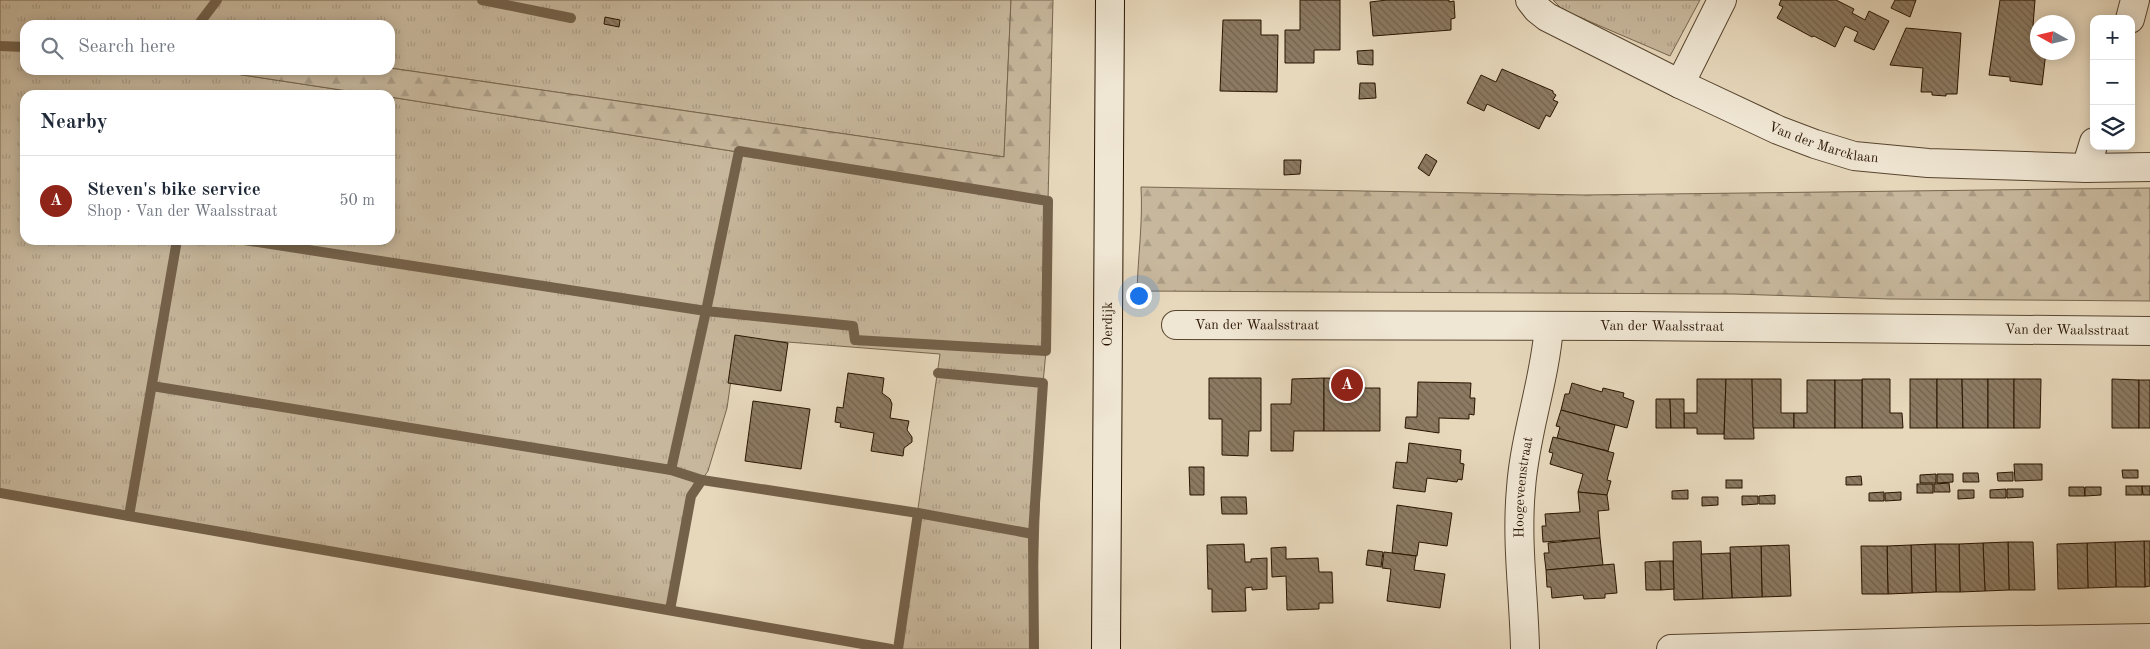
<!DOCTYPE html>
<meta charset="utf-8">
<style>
body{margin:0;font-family:"Old Standard TT",serif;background:#f2f2f3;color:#1f2937}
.controls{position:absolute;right:15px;top:15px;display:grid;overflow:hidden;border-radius:10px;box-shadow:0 2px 12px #0003}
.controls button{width:45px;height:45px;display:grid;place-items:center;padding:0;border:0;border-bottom:1px solid #e0e1e3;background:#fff;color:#1f2937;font:25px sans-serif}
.compass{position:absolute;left:2030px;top:15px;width:45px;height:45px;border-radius:50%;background:#fff;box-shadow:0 2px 12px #0003;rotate:278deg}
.you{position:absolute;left:1138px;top:295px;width:18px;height:18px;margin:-12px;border:4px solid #fff;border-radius:50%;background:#1a73e8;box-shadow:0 0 0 8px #1a73e833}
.badge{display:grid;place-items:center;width:32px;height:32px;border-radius:50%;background:#8f2418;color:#fff;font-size:16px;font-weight:700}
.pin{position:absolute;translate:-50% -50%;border:2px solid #fff;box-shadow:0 1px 5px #0006}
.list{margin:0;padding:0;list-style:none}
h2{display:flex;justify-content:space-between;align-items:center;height:65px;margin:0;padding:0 20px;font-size:21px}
h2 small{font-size:16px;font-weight:400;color:#747a83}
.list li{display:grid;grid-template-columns:32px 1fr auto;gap:15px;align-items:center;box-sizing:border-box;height:90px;padding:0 20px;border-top:1px solid #e0e1e3}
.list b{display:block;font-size:19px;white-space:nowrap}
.list p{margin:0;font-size:16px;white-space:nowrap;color:#747a83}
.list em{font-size:16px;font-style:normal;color:#747a83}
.icon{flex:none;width:28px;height:28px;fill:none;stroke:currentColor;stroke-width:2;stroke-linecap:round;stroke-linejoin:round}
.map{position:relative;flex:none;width:2150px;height:649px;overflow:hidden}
.search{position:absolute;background:#fff;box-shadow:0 2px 12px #0003;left:20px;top:20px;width:375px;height:55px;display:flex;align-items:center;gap:12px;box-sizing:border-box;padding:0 18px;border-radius:15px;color:#747a83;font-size:19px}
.panel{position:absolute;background:#fff;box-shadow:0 2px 12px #0003;left:20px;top:90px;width:375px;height:155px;border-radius:15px}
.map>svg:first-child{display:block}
</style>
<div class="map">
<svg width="2150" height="649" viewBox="0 0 2150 649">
<defs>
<pattern id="grass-tufts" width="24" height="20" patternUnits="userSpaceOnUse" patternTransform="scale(1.25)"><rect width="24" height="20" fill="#c7b79c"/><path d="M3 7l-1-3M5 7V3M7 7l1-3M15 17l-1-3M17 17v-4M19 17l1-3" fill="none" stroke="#ab9c85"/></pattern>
<pattern id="forest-firs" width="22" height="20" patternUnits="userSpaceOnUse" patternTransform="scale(1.25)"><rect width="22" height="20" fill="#c7b79c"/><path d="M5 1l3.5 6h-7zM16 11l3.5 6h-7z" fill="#ab9c85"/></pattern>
<pattern id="building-back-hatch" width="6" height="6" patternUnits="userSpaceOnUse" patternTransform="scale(1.25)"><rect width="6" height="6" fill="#8c7a62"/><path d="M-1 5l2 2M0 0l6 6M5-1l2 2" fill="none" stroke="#72634e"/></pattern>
</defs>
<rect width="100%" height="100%" fill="#e7d8bc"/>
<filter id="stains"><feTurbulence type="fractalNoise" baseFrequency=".004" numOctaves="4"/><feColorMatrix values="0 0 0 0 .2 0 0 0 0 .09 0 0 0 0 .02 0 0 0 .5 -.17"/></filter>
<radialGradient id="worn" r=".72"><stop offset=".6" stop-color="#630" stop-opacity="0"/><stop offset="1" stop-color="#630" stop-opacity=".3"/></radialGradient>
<!-- grass -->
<g fill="url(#grass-tufts)" stroke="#78664e">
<polygon points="0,0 1011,0 1004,157 390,68 390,25 25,25 25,70 236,70 236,74 374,95 25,95 25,240 390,240 390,97 1048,201 1046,351 1043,383 1035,649 898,649 940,354 737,338 727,408 708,471 691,496 670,610 0,493"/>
<polygon points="1553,0 1700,0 1670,56 1563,10"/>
</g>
<!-- forest -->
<g fill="url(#forest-firs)" stroke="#78664e">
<polygon points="1011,0 1053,0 1048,201 390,97 390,95 374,95 236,74 236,70 390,70 390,68 1004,157"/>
<path d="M1141,187L1584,195L2150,188V301L1890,299L1734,294L1137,291C1138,256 1143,222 1141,187Z"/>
</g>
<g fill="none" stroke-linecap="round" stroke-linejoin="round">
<!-- stream -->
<g stroke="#74614a" stroke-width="10">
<polyline points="482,0 571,18"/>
<polyline points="198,25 217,0"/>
<polyline points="0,46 25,47"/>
<polygon points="739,151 1048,201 1046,351 855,340 853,326 706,311"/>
<polyline points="177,240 129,516 891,649"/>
<polyline points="244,240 706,311 671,470"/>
<polyline points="938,373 1043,383 1033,534 1034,649"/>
<polyline points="152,386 671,470 702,480"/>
<polyline points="0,493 129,516"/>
<polyline points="670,610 691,496 702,480 918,513"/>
<polyline points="898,649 918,513 1033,534"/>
</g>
</g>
<!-- building -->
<g fill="url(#building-back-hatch)" stroke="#291400">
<polygon points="1300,0 1340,0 1340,50 1314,50 1314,63 1285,63 1285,30 1300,30"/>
<polygon points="1387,0 1449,0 1449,2 1454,1 1455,18 1451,19 1451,30 1373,36 1370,2"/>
<polygon points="1781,0 1836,0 1854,9 1852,13 1865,20 1869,11 1889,21 1874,50 1854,41 1858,32 1845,26 1835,47 1814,36 1812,37 1777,18 1783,7 1779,5"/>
<polygon points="1895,0 1916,0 1910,17 1891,8"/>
<polygon points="2000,0 2035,0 2033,26 2038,27 2038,52 2046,52 2042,85 2010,81 2010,77 1989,75"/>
<polygon points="605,17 620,20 619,27 604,24"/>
<polygon points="1223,20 1261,20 1261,35 1278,35 1277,92 1220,91"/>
<polygon points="1906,28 1961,33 1957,94 1946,94 1946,96 1932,95 1932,92 1921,92 1923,68 1890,65"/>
<polygon points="1373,50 1373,65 1358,64 1357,51"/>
<polygon points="1502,69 1553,91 1553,93 1556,95 1553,100 1558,102 1550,117 1546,115 1539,129 1487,104 1484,111 1467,103 1481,75 1496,82"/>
<polygon points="1360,83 1375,83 1376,98 1359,99"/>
<polygon points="1426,154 1437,161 1429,176 1418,168"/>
<polygon points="1284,160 1301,160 1300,174 1284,175"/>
<polygon points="735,335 788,343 781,391 728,383"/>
<polygon points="848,373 884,378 882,393 890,399 892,404 890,418 909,421 907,430 912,437 912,442 904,448 903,456 871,451 874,433 840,427 841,423 835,422 837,407 843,408"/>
<polygon points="1209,378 1261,378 1261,431 1249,431 1248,456 1222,455 1222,419 1209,419"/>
<polygon points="1324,378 1324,431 1294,431 1293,451 1271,451 1271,404 1291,404 1292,379"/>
<polygon points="1324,378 1356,379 1356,388 1380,388 1380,431 1324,431"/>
<polygon points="1697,379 1726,379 1724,434 1697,434 1697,428 1684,428 1684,413 1697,413"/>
<polygon points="1726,379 1752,379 1754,439 1724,439"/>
<polygon points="1752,379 1781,379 1781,413 1794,413 1794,428 1753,428"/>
<polygon points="1862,379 1890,379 1890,413 1902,413 1903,428 1862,428"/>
<rect x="1910" y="379" width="27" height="49"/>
<polygon points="1937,379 1962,379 1963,428 1937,428"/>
<polygon points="1962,379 1988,379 1988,428 1963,428"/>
<rect x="1988" y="379" width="26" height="49"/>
<polygon points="2014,379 2041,379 2040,428 2014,428"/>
<polygon points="2112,379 2139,380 2139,428 2112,428"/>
<polygon points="1807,380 1835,380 1835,428 1794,428 1794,413 1807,413"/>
<rect x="1835" y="380" width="27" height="48"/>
<rect x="2139" y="380" width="11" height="48"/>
<polygon points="1418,382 1471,383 1470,398 1475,398 1474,415 1469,414 1469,419 1439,418 1439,433 1405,428 1406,417 1417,417"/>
<polygon points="1572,383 1602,392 1603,388 1624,393 1623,397 1634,401 1627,428 1561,410 1565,394 1569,394"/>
<polygon points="1656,399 1670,399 1671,428 1656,428"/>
<polygon points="1670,399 1684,399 1684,428 1671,428"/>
<polygon points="753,401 810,409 801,469 745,461"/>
<polygon points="1561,410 1615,425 1608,451 1557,438 1560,427 1556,426"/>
<polygon points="1553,437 1614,453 1607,480 1611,481 1607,495 1578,492 1583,474 1550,464 1553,453 1549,452"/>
<polygon points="1409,443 1461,450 1460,463 1464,464 1462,480 1458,479 1457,482 1427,478 1425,492 1393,488 1396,462 1407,463"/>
<polygon points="2014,464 2042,464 2042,480 2015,481"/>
<polygon points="1189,467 1204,467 1204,495 1190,495"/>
<polygon points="2122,470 2138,470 2138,478 2123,478"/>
<polygon points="2013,472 2013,481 1998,481 1997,473"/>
<polygon points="1963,473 1978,473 1979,482 1963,482"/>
<polygon points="1936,474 1936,483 1920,483 1920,475"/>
<polygon points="1937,474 1953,474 1953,482 1937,483"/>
<polygon points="1861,476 1862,485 1846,485 1846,477"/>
<rect x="1726" y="480" width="16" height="8"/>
<polygon points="1949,483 1950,492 1934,492 1934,484"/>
<rect x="1917" y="484" width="16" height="9"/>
<rect x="2126" y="486" width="16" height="9"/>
<polygon points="2142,486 2150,486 2150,495 2143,495"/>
<polygon points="2069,487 2084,487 2085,496 2069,496"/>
<polygon points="2085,487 2101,487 2101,495 2085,496"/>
<polygon points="2006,489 2006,498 1990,498 1990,490"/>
<polygon points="2007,489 2023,489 2023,497 2007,498"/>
<polygon points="1688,490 1688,499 1672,499 1672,491"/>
<polygon points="1958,490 1974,490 1974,498 1958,499"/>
<polygon points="1578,492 1607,495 1609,510 1598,511 1600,538 1543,542 1542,526 1546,526 1545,514 1580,512"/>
<polygon points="1884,492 1884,501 1869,501 1869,493"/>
<polygon points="1901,492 1901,500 1885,501 1885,493"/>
<polygon points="1775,495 1775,504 1759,504 1759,496"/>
<polygon points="1742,496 1758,496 1758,504 1742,505"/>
<polygon points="1221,497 1246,497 1247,514 1222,514"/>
<polygon points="1702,497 1718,497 1718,505 1702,506"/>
<polygon points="1397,505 1452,513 1447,546 1419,542 1417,556 1392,553"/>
<polygon points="1600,538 1603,565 1546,570 1544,553 1549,553 1548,543"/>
<polygon points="1701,541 1703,599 1674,600 1673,542"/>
<polygon points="2144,541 2150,541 2150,586 2145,587"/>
<polygon points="2144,541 2145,587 2116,587 2115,542"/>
<polygon points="2008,542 2033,542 2035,590 2009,590"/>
<polygon points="2008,542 2009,590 1985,591 1983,543"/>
<polygon points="2115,542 2116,587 2088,588 2087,543"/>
<polygon points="1983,543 1985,591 1960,592 1959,544"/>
<polygon points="2087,543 2088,588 2058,589 2057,544"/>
<polygon points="1244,544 1245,562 1251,562 1251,559 1267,558 1267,589 1252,590 1252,587 1245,588 1246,611 1212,612 1212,589 1208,589 1207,545"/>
<polygon points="1935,544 1959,544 1960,592 1936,592"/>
<polygon points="1935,544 1936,592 1912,593 1911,545"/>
<polygon points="1789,545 1791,596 1762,597 1761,546"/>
<polygon points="1911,545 1912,593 1888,594 1887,546"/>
<polygon points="1761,546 1762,597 1732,598 1730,547"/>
<polygon points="1861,546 1887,546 1888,594 1862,594"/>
<polygon points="1286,547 1286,559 1318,558 1319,572 1332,572 1333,603 1319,603 1319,609 1287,610 1286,576 1272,577 1271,548"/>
<polygon points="1368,550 1383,552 1381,567 1366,565"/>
<polygon points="1384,552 1416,556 1414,570 1445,574 1440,608 1387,601 1391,569 1382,568"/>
<polygon points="1730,553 1732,598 1703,599 1701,554"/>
<polygon points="1660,561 1661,590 1646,590 1645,562"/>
<polygon points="1660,561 1673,561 1674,589 1661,590"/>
<polygon points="1614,564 1617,593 1605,594 1605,598 1584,599 1583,595 1552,598 1551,587 1547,587 1546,570"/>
</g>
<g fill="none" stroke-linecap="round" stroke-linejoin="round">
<!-- street casing -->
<g stroke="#58452f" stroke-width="30">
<g id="street">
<path id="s1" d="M1530,0L1537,9L1547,17L1680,84L1778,130L1815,144L1854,156L1928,163L2086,168L2150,167"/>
<polyline points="2130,19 2135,0"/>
<polyline points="1680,84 1722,0"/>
<polyline points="2086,168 2094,142"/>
<path id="s2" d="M1176,325L1631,326L2150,331"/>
<path id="s3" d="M1525,649C1524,596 1516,542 1521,488C1525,433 1545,381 1549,326"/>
<polyline points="1671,649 1963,641 2150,638"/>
</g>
</g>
<!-- secondary casing -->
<g stroke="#291400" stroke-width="30">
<g id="secondary">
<path id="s4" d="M1106,649L1110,0"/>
</g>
</g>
<!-- street -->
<use href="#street" stroke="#efe6d3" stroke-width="28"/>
<!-- secondary -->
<use href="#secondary" stroke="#efe6d3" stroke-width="28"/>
</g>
<g text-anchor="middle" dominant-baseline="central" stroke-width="5" stroke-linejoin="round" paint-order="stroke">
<!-- street labels -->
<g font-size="14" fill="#291400" stroke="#efe6d3">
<text stroke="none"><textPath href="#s1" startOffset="329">Van der Marcklaan</textPath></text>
<text stroke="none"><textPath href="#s4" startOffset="325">Oerdijk</textPath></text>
<text stroke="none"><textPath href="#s2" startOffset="81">Van der Waalsstraat</textPath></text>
<text stroke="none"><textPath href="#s2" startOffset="486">Van der Waalsstraat</textPath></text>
<text stroke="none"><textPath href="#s2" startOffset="891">Van der Waalsstraat</textPath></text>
<text stroke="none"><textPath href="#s3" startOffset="162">Hoogeveenstraat</textPath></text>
</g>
</g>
<rect width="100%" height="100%" filter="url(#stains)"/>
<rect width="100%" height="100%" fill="url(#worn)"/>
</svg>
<div class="controls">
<button>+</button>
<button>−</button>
<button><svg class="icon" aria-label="layers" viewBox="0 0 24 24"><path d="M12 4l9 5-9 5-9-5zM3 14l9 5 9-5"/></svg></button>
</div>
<svg class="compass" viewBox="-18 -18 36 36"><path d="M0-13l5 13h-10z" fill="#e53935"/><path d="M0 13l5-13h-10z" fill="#747a83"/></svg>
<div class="you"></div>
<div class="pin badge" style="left:1347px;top:385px">A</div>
<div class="search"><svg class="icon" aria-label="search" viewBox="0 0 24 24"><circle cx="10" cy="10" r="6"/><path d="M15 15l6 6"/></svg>Search here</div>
<section class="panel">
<h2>Nearby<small></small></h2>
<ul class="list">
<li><span class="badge">A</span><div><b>Steven's bike service</b><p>Shop · Van der Waalsstraat</p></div><em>50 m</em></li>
</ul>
</section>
</div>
